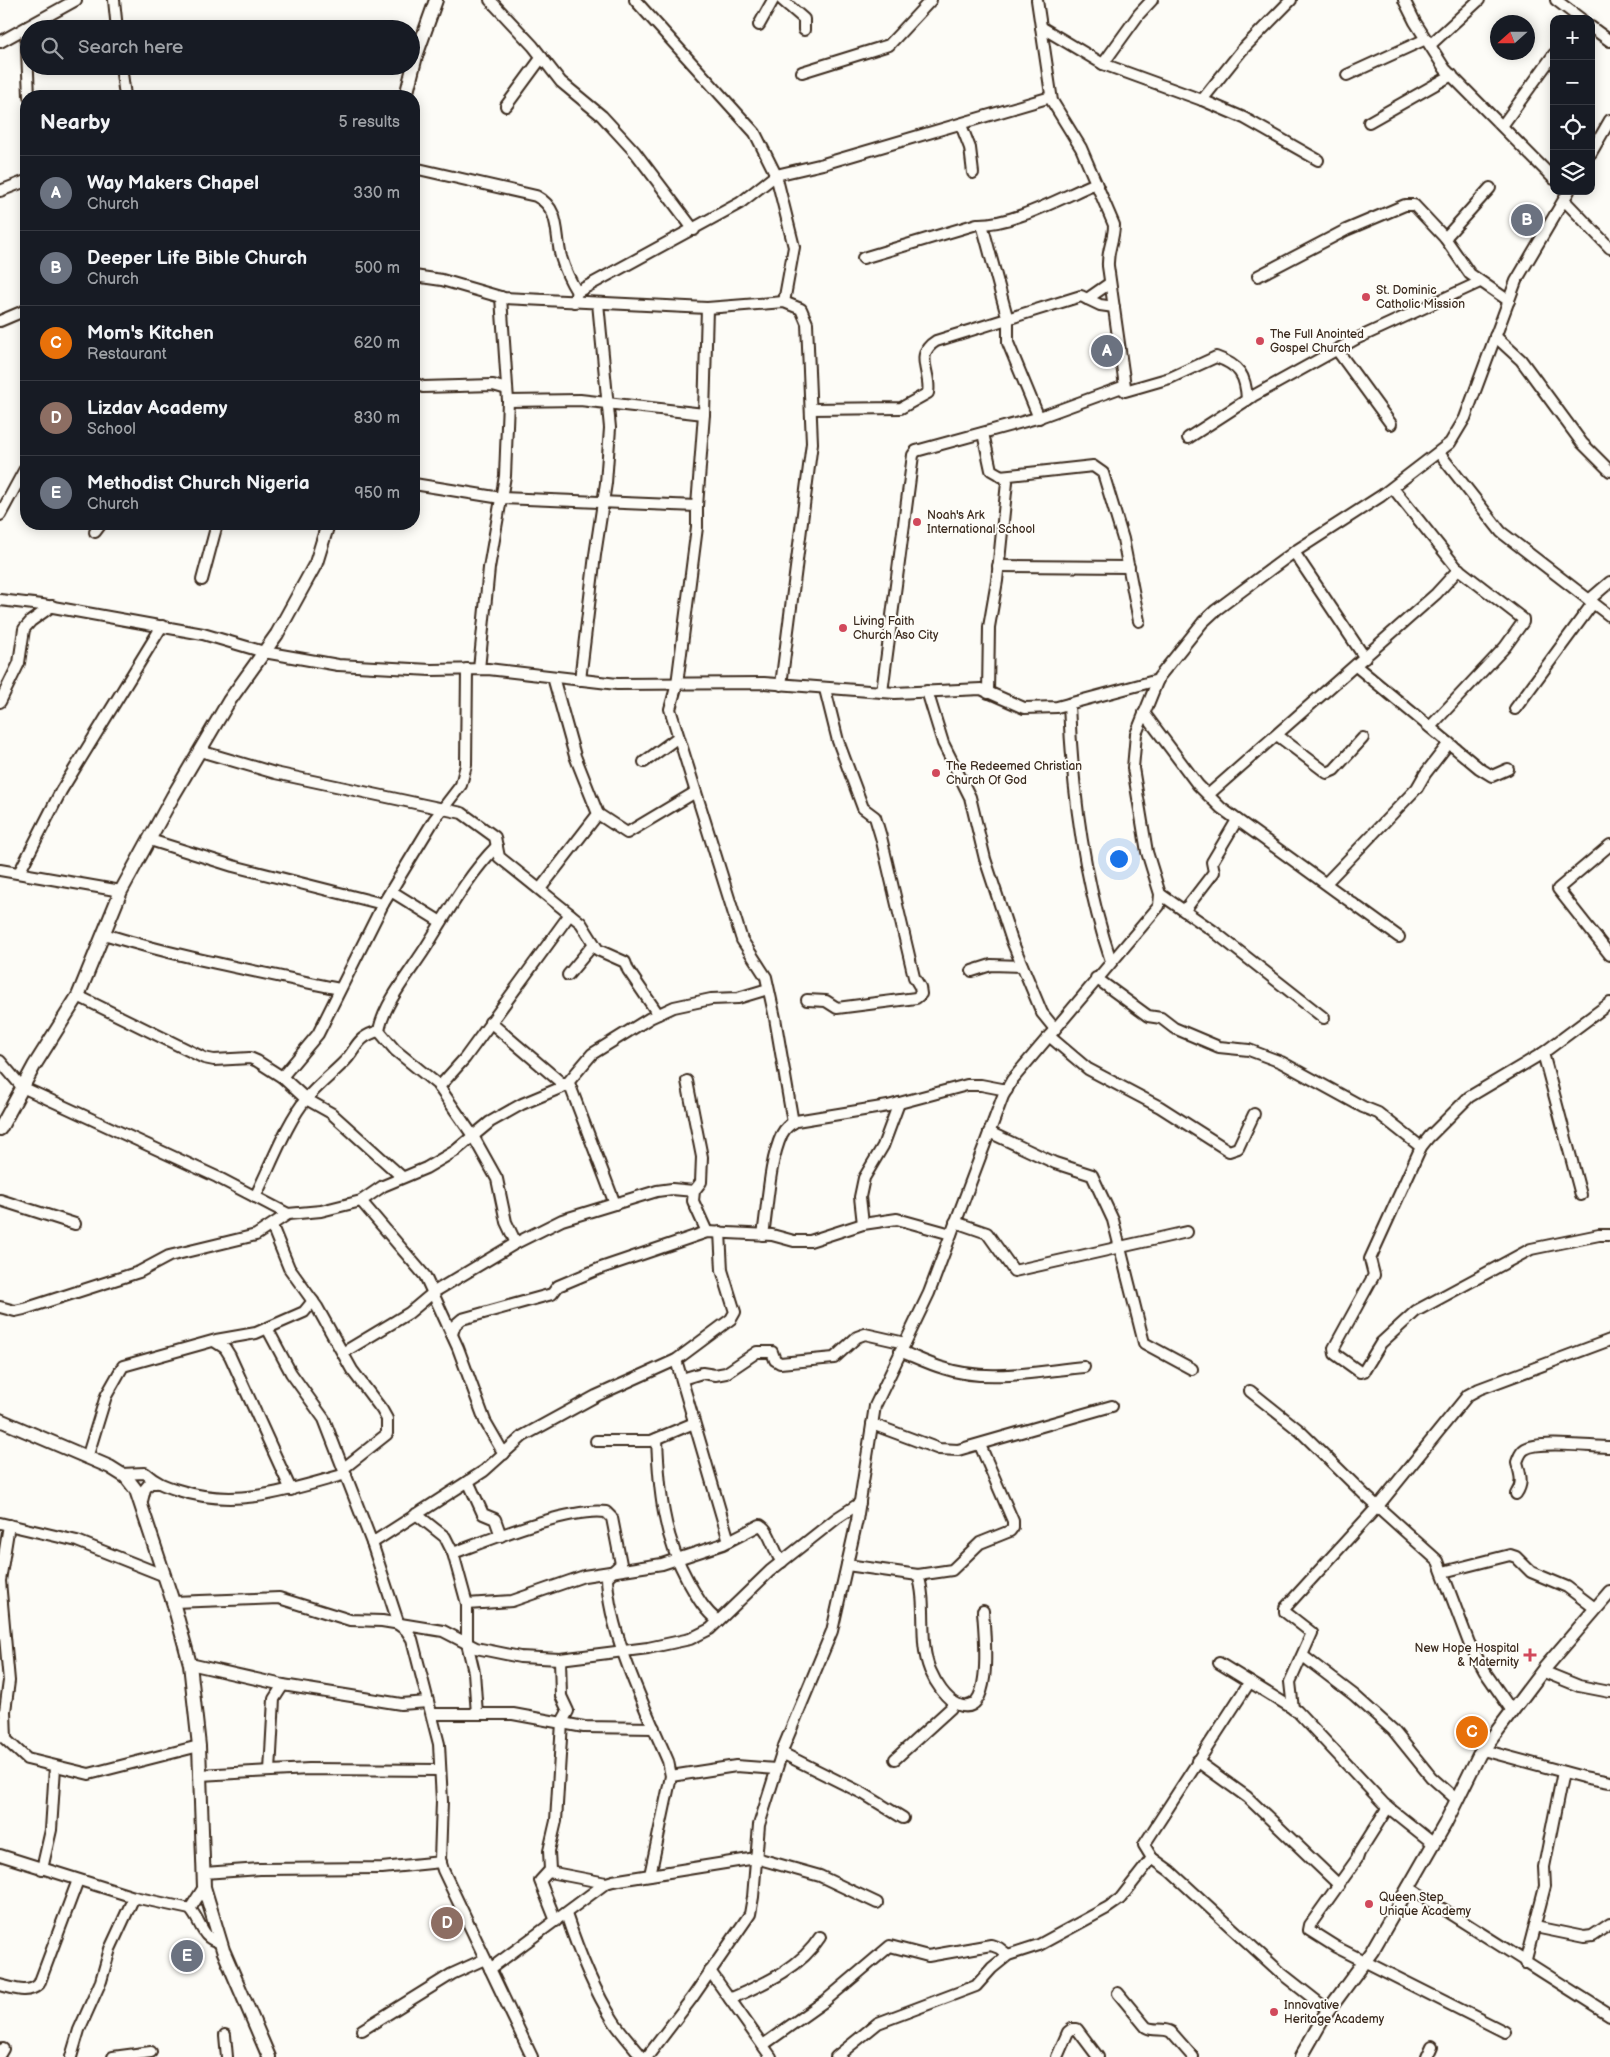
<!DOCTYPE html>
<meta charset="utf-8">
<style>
body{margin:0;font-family:"Balsamiq Sans",sans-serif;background:#20242c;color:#f1f3f6}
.controls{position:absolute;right:15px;top:15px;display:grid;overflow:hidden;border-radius:10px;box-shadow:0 2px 12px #0003}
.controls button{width:45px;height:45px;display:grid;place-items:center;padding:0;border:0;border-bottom:1px solid #363941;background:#171b24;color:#f1f3f6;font:25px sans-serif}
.compass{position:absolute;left:1490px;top:15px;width:45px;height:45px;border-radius:50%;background:#171b24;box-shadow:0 2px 12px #0003;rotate:249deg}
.you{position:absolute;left:1118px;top:858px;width:18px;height:18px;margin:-12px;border:4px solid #fff;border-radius:50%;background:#1a73e8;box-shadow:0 0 0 8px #1a73e833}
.badge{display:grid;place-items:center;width:32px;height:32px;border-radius:50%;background:#d1495b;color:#fff;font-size:16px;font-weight:700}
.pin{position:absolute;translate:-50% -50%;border:2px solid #fff;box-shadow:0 1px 5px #0006}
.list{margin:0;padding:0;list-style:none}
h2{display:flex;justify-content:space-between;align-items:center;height:65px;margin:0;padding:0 20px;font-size:21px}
h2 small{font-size:16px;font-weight:400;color:#9ea1a6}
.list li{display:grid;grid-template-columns:32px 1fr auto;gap:15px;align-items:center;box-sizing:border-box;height:75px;padding:0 20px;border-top:1px solid #363941}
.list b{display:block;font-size:19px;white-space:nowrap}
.list p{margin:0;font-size:16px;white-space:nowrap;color:#9ea1a6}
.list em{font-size:16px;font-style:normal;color:#9ea1a6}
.icon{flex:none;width:28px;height:28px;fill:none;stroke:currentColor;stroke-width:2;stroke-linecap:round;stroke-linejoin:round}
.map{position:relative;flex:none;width:1610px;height:2057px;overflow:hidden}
.search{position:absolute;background:#171b24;box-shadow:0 2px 12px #0003;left:20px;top:20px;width:400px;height:55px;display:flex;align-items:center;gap:12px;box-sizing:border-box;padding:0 18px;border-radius:28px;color:#9ea1a6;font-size:19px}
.panel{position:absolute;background:#171b24;box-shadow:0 2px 12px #0003;left:20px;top:90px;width:400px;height:440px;border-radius:20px}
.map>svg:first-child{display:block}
</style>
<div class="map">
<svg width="1610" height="2057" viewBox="0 0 1610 2057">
<rect width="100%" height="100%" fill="#fdfcf7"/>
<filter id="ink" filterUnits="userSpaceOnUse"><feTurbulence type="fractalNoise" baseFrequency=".02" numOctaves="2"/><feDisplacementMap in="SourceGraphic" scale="10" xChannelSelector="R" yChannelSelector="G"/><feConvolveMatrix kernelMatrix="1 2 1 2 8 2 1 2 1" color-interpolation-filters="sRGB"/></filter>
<g filter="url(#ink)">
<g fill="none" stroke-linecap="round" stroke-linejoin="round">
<!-- minor casing -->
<g stroke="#3b2a1e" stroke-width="14">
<g id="minor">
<polyline points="114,0 117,29"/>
<polyline points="490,0 533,46 561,82 602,116 635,152 694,230"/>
<polyline points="635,0 755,133 776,175 794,247 784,302"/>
<polyline points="782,0 804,19 804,30"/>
<polyline points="1404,0 1415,22 1445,69 1554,179"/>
<polyline points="1556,0 1581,19"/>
<polyline points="759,25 773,0"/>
<polyline points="1041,27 1103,64 1202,100 1244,118 1318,160"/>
<polyline points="1591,27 1610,41"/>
<polyline points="26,28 29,96"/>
<polyline points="0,42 76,0"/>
<polyline points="1430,45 1479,0"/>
<polyline points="1103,64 1139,14 1152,0"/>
<polyline points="121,66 125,96"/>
<polyline points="802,72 889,45 931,0"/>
<polyline points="1347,75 1426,39"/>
<polyline points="1202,100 1242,50 1291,0"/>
<polyline points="506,106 542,57"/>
<polyline points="1369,122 1452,75"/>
<polyline points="961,125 970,148 973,173"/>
<polyline points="1502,126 1554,54"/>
<polyline points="1591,153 1610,120"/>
<path d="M414,168L536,196C561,209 555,234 561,257C565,270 570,281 577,292"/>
<polyline points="0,191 26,181"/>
<polyline points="1564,200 1610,248"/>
<polyline points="982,224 1008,320 1008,343 1039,418"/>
<polyline points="1445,238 1490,188"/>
<path d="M863,258L977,224C1014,225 1062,197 1096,183"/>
<polyline points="414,276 442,280 504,298 707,308 784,302 801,309 807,323 812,443 781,685"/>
<polyline points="1258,276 1346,230 1405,205 1414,205 1445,238 1470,274 1509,301"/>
<polyline points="1087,299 1110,283"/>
<polyline points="574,302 577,292 740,203 776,175 823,164 1051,97"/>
<polyline points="707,308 704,414 697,506 697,527 677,684 670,709 742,940 766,977 775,1018 793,1123"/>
<polyline points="0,321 26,310"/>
<polyline points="1495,336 1521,360 1582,443 1610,471"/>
<polyline points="1337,350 1391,424"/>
<polyline points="414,383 423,387 493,385 507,389"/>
<path d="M1122,388L1125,391L1170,378L1216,357C1239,365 1246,375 1247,400"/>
<polyline points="508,401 580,400 704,414"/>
<path d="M811,409L901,408L928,393C932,373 913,355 936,341L1081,296L1100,305L1114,307"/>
<polyline points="983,433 991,470 1005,478 1007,482 997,581 989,627 988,693"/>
<polyline points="1188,438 1253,396 1356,339 1480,282"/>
<polyline points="1439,453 1501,532 1610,616"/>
<polyline points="1000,476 1093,466 1103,473 1123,539 1139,621"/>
<polyline points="414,484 501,498 697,506"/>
<polyline points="1393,488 1457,568 1523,619 1523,622 1505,647 1430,727"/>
<polyline points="0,515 26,467"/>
<polyline points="95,532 101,524"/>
<polyline points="1294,552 1365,658"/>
<polyline points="998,566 1129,567"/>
<polyline points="202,580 217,524"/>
<polyline points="0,600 42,605 203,634 264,652 338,665 431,670 488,669 617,684 764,683 895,693 981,689 1024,708 1057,707 1158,680"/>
<polyline points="1589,600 1610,582"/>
<polyline points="1356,666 1479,768 1492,776 1508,769"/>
<polyline points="479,669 489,568 505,476 508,401 501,297"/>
<polyline points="580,680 595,555 606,483 610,428 598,303"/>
<polyline points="927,691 943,743 970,797 985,859 1012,941 1042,1013 1055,1029"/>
<path d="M882,692L913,455L916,451L1037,418L1125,386L1108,266C1107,249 1114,241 1114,225L1081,148L1052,101L1037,0"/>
<polyline points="0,702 19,663 24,629 31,621 52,606"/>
<path d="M1069,704C1072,789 1084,880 1111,961"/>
<polyline points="1515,709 1593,603"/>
<polyline points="1144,713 1198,785 1221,808 1399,937"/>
<polyline points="1277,735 1327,773 1334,770 1363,738"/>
<polyline points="200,751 275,773 462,813 495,837 499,857 581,923 598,950 625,962 628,970 658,1014"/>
<polyline points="644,762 677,738"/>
<polyline points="1208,795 1436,594 1459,569"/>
<polyline points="598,814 627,833 694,793"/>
<polyline points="150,840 233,866 383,904"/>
<polyline points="1610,845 1558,889 1610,955"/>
<path d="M497,846C469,874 449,910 428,944C413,969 384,1002 379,1031L395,1050L437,1084L473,1136L497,1179L506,1222L516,1243"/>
<polyline points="0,870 121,891"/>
<polyline points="19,873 61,791 162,626"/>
<polyline points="1326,883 1417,788 1425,774 1449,743"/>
<polyline points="540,889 598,814 575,756 553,677"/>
<polyline points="391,891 441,922"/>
<polyline points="1160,894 1212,930 1324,1018"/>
<polyline points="1184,911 1214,872 1212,862 1237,820"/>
<path d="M104,934C181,958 260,972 339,989"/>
<polyline points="972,971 991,965 1022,966"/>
<polyline points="568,975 593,945"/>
<polyline points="1096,978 1148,1016 1161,1018 1174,1028 1219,1047 1249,1050 1281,1062 1363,1107 1378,1113 1421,1147"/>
<polyline points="78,996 204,1058 214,1060 250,1058 257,1061 282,1077 306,1099 331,1113 402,1177"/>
<polyline points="807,1000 826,1001 837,1008 916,998 921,994 920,987 914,977 881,837 875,817 863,808 838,741 825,689"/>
<polyline points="1610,1003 1543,1053 1469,1097 1429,1137 1421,1147 1370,1259 1374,1275 1334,1348 1335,1354 1360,1372 1364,1371 1381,1343 1416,1311 1531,1249 1599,1235 1610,1235"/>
<polyline points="490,1022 565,1086"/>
<polyline points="1049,1036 1088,1069 1160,1107 1229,1151 1238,1148 1254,1114"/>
<polyline points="1543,1053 1581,1195"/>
<polyline points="0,1061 22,1087 217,1177 288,1214"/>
<polyline points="282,1077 318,1034 383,904 434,820 461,785 466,765 467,669"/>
<polyline points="687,1081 702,1157 701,1182 694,1191 693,1201 707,1232"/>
<polyline points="569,1083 615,1204"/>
<polyline points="439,1087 465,1058 570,914"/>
<polyline points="989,1132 1055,1163 1092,1175 1113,1220 1144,1343 1192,1369"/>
<path d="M255,1197C270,1168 287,1121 307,1098C318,1085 331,1075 343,1063C357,1050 355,1037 379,1031"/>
<polyline points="0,1200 75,1224"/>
<polyline points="361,1201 425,1276 458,1348 485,1421 504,1454"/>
<polyline points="955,1222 987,1233 1014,1271 1187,1232"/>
<polyline points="863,1224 860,1197 864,1178 883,1146 899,1103"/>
<polyline points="272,1226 289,1268 317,1307 352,1370 382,1410 387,1419 387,1434 344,1468"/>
<path d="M763,1235C768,1204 769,1162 782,1134C785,1128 790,1124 796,1121L888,1106L967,1085H981L1007,1090"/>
<polyline points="0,1307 15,1311 24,1309 139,1272 169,1256 256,1235 288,1214 321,1211 361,1201 383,1186 426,1168 455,1151 490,1122 522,1104 565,1086 592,1054 650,1018 674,1007 711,999 738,998 768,989"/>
<polyline points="267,1328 291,1373 324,1419 372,1543 399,1625 406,1630 412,1639 439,1744 442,1801 440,1860 443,1870 532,2057"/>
<polyline points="452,1334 455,1325 462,1319 552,1294 558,1286 601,1268 707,1232 772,1235 794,1241 810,1241 863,1224 897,1219 951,1234"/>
<polyline points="214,1341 225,1348 230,1356 291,1490"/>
<path d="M900,1351C915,1357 929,1364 943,1368C987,1383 1039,1371 1084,1367"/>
<polyline points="344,1352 409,1313 434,1292 516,1243 562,1220 657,1191 672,1189 694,1191"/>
<polyline points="676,1360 729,1541"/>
<polyline points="682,1379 702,1373 715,1375 726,1373 757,1352 772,1352 775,1360 780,1363 834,1358 857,1337 865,1334 905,1343"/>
<polyline points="1250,1391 1300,1431 1367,1497 1438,1561 1469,1643 1485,1672 1512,1711"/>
<polyline points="872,1424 939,1449 958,1450 1112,1406"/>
<path d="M657,1439C659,1490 663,1536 688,1581C697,1597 704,1610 718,1621"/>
<polyline points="596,1441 651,1441 694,1423"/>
<polyline points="87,1458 106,1396 123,1366 216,1340 256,1333 304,1312 313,1301"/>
<path d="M121,1474L145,1473C156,1483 165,1486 178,1490C237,1509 289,1490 346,1474"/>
<polyline points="468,1481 483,1514 495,1519 501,1536"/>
<path d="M1516,1494C1524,1483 1520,1474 1517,1462C1519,1457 1520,1452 1525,1449C1539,1440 1592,1447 1610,1447"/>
<polyline points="141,1505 145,1489 150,1483 156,1483"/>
<polyline points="416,1514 445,1537 453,1553 467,1604 467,1643 474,1672 477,1714"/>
<polyline points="0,1523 77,1541 165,1576"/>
<polyline points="372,1543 484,1471 523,1436 596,1396 676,1360 731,1319 735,1312 722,1270 720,1232"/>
<path d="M453,1553C489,1540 569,1507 606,1512L612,1518L621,1564L607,1577C608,1632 646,1710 668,1761L671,1776L650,1875"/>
<polyline points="847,1565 918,1575 952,1570 980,1543 1010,1531 1013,1527 1013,1521 980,1445"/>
<polyline points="1443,1572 1510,1555 1516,1557 1531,1572 1567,1587 1596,1609"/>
<path d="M918,1575C928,1605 918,1641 930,1670C935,1682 946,1700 959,1705C995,1718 984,1629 983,1611"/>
<polyline points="173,1602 279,1598 350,1620 382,1621 443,1631 476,1648 520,1657 560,1659 648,1648 690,1639 710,1629 770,1571 837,1518 860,1503"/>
<path d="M467,1604L512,1601L584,1576L662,1564L723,1544L760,1525C771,1531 773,1551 782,1562"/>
<polyline points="1303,1656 1354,1695 1393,1730 1431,1777 1457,1800"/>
<polyline points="1219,1663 1297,1711 1384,1804 1434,1844"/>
<polyline points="190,1664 283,1685 401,1704 428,1702"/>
<polyline points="1542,1671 1579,1686 1610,1692"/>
<polyline points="1249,1683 1144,1845 1152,1858 1170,1871 1281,1973 1328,2010"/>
<polyline points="1293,1709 1290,1682 1312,1633 1285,1612 1285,1608 1378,1506 1468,1395 1479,1389 1610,1340"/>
<polyline points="432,1714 513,1714 584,1727 654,1728"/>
<polyline points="2,1736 27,1759 89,1774 199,1746"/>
<polyline points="6,1739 5,1711 9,1681 0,1581 9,1525"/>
<polyline points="1483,1750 1583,1777 1610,1782"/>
<polyline points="782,1753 864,1794 903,1818"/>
<polyline points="895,1759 951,1708 953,1702"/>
<polyline points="1197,1761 1247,1797 1339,1885"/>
<polyline points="270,1771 274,1699 283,1685"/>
<polyline points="200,1775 309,1769 440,1770"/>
<polyline points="671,1776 736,1766 776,1769"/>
<polyline points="1388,1807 1359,1853 1357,1859 1310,1925 1309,1930 1336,1947 1505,2032"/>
<path d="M0,1855L134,1897L190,1909C202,1922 201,1939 220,1942"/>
<polyline points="42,1869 51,1830 55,1767"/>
<polyline points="549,1872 606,1883"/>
<polyline points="204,1873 260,1869 382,1868 441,1862"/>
<polyline points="1408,1887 1610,2015"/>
<polyline points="190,1909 204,1887"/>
<path d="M566,1914C578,1950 592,1987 613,2020C621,2033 633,2045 642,2057"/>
<polyline points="556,1921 540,1881 550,1870 549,1851 556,1821 562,1722 568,1711 561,1696 560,1659"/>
<polyline points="1535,1927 1584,1937 1592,1936 1610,1924"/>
<polyline points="1525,1963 1545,1886 1544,1867 1563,1772"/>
<polyline points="490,1969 606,1883 613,1881 756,1858 820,1876 877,1903"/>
<polyline points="710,1971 771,2057"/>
<path d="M0,1985C13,1988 28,1995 39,1984L78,1880"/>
<path d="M1118,1993L1146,2027C1154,2032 1163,2027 1171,2032L1193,2057"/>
<path d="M730,1999C763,1984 800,1969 820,1937"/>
<polyline points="362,2030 452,1974 485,1959"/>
<polyline points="225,2035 227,2057"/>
<polyline points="763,2045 825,2001 890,1946 928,1956 991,1945 999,1948 1008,1955"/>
<polyline points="0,2054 3,2049"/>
<polyline points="71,2057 79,2030 101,1981 110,1949 134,1897"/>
<polyline points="113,2057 151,2052"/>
<polyline points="647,2057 692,1998 750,1914 753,1897 759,1825 784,1746 832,1631 857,1520 875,1406 929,1293 1003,1096 1012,1080 1159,906 1160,894 1147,852 1133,768 1136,734 1159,677 1203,622 1216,610 1294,552 1381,496 1450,443 1465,418 1516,281 1569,191"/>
<polyline points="836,2057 878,2023 976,1986 992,1968 1008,1955 1039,1945 1107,1908 1120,1899 1152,1858"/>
<polyline points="1057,2057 1068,2032 1072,2029 1077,2029 1098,2057"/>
<polyline points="1427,2057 1432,2046"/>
</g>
</g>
<!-- tertiary casing -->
<g stroke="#3b2a1e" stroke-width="16">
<g id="tertiary">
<polyline points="406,96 416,56 436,0"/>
<polyline points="0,1129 34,1066 78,996 121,891 173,796 229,701 277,634 316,563 328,524"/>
<polyline points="0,1420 110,1467 126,1477 136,1490 173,1602 190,1664 199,1746 204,1887 223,1950 269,2057"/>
<polyline points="1301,2057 1325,2015 1372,1951 1445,1824 1479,1755 1544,1669 1610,1592"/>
</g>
</g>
<!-- minor -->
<use href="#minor" stroke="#fdfcf7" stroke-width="10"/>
<!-- tertiary -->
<use href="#tertiary" stroke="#fdfcf7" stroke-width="12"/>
</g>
</g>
<!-- markers -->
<g fill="#d1495b" stroke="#fdfcf7" stroke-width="2">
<circle cx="1366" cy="297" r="5"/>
<circle cx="1260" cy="341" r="5"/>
<circle cx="917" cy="522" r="5"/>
<circle cx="843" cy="628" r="5"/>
<circle cx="936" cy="773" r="5"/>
<path d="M1527.5 1647.5h5v5h5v5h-5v5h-5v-5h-5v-5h5z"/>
<circle cx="1369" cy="1904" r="5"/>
<circle cx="1274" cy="2012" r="5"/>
</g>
<g text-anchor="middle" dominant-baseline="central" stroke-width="4" stroke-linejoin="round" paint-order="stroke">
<!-- poi labels -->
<g font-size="12" fill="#3b2a1e" stroke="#fdfcf7" text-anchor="start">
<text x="1376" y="290">St. Dominic<tspan x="1376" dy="14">Catholic Mission</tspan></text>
<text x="1270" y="334">The Full Anointed<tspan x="1270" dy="14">Gospel Church</tspan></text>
<text x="927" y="515">Noah's Ark<tspan x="927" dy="14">International School</tspan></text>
<text x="853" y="621">Living Faith<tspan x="853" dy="14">Church Aso City</tspan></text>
<text x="946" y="766">The Redeemed Christian<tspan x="946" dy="14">Church Of God</tspan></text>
<text x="1519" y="1648" text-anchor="end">New Hope Hospital<tspan x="1519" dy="14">&amp; Maternity</tspan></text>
<text x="1379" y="1897">Queen Step<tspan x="1379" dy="14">Unique Academy</tspan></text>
<text x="1284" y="2005">Innovative<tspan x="1284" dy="14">Heritage Academy</tspan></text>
</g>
</g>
</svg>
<div class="controls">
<button>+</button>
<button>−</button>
<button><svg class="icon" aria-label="locate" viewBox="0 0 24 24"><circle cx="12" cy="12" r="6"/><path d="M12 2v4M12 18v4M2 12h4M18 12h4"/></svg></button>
<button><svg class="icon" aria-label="layers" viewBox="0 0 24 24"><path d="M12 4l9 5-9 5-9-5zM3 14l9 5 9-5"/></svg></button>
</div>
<svg class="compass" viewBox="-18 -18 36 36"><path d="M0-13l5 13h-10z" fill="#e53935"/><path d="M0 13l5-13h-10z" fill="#9ea1a6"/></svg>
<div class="you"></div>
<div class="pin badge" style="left:1107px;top:351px;background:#6b7280">A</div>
<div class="pin badge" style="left:1527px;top:220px;background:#6b7280">B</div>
<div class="pin badge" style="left:1472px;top:1732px;background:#e8710a">C</div>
<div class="pin badge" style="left:447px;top:1923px;background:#8d6e63">D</div>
<div class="pin badge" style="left:187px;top:1956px;background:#6b7280">E</div>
<div class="search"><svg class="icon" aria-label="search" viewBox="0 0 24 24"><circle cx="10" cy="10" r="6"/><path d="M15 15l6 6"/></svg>Search here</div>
<section class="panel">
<h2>Nearby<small>5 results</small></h2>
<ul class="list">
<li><span class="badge" style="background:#6b7280">A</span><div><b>Way Makers Chapel</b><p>Church</p></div><em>330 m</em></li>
<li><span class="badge" style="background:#6b7280">B</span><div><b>Deeper Life Bible Church</b><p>Church</p></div><em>500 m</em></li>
<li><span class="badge" style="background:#e8710a">C</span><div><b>Mom's Kitchen</b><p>Restaurant</p></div><em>620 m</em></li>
<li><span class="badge" style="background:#8d6e63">D</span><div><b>Lizdav Academy</b><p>School</p></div><em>830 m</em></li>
<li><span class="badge" style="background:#6b7280">E</span><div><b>Methodist Church Nigeria</b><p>Church</p></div><em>950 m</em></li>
</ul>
</section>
</div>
